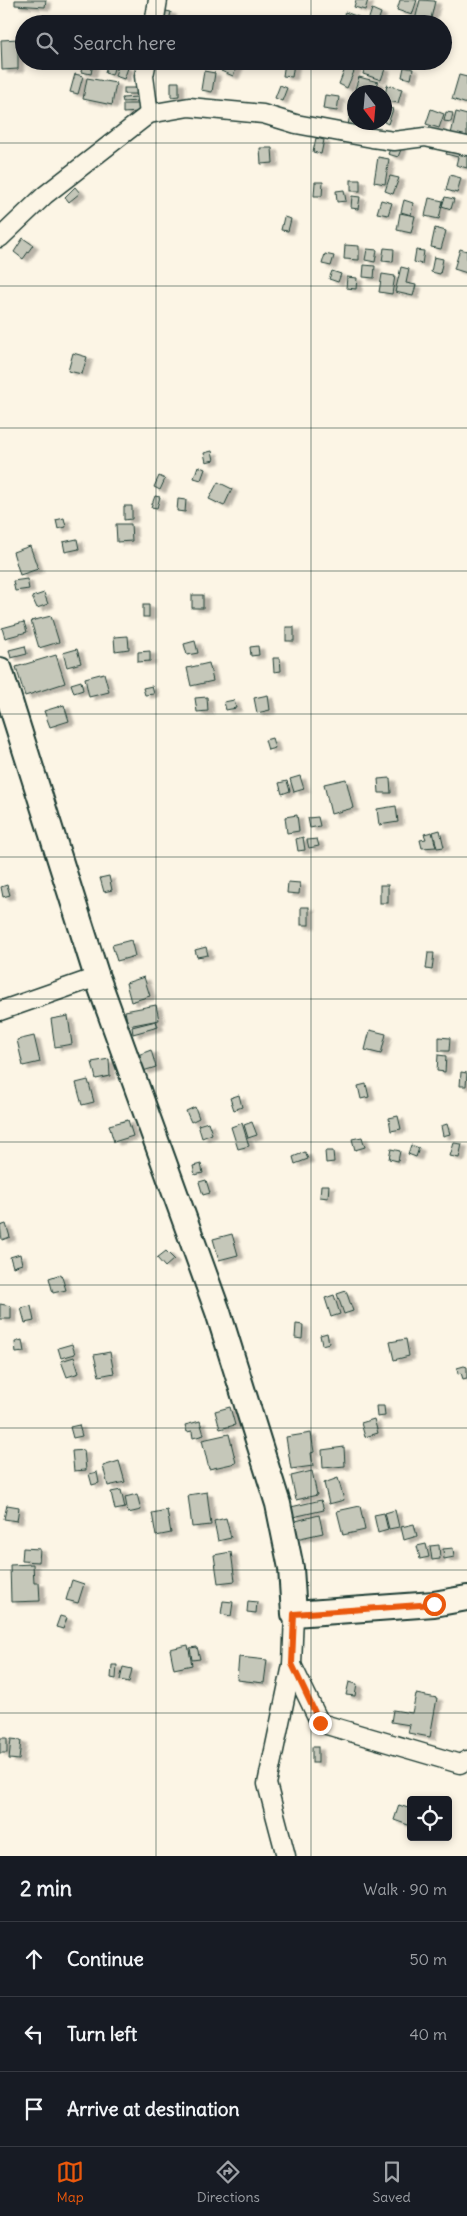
<!DOCTYPE html>
<meta charset="utf-8">
<style>
body{margin:0;font-family:Delius,sans-serif;background:#20242c;color:#f1f3f6}
.controls{position:absolute;right:15px;bottom:15px;display:grid;overflow:hidden;border-radius:5px;box-shadow:0 2px 8px #0003}
.controls button{width:45px;height:45px;display:grid;place-items:center;padding:0;border:0;border-bottom:1px solid #363941;background:#171b24;color:#f1f3f6;font:25px sans-serif}
.compass{position:absolute;left:347px;top:85px;width:45px;height:45px;border-radius:50%;background:#171b24;box-shadow:0 2px 8px #0003;rotate:164deg}
.stop{position:absolute;width:15px;height:15px;margin:-11px;border:4px solid #ea580c;border-radius:50%;background:#fff}
.stop.end{background:#ea580c;border-color:#fff;box-shadow:0 1px 5px #0008}
.list{margin:0;padding:0;list-style:none}
h2{display:flex;justify-content:space-between;align-items:center;height:65px;margin:0;padding:0 20px;font-size:21px}
h2 small{font-size:16px;font-weight:400;color:#9ea1a6}
.list li{display:grid;grid-template-columns:32px 1fr auto;gap:15px;align-items:center;box-sizing:border-box;height:75px;padding:0 20px;border-top:1px solid #363941}
.list b{display:block;font-size:19px;white-space:nowrap}
.list em{font-size:16px;font-style:normal;color:#9ea1a6}
.icon{flex:none;width:28px;height:28px;fill:none;stroke:currentColor;stroke-width:2;stroke-linecap:round;stroke-linejoin:round}
.map{position:relative;flex:none;width:467px;height:1856px;overflow:hidden}
.search{position:absolute;background:#171b24;box-shadow:0 2px 8px #0003;left:15px;right:15px;top:15px;height:55px;display:flex;align-items:center;gap:12px;box-sizing:border-box;padding:0 18px;border-radius:28px;color:#9ea1a6;font-size:19px}
.sheet{height:290px;background:#171b24}
nav{display:flex;justify-content:space-around;align-items:center;box-sizing:border-box;height:70px;border-top:1px solid #363941;background:#171b24;font-size:14px;color:#9ea1a6}
nav a{display:grid;justify-items:center;gap:2px}
nav .on{color:#ea580c}
.map>svg:first-child{display:block}
</style>
<div class="map">
<svg width="467" height="1856" viewBox="0 0 467 1856">
<defs>
<filter id="shadow"><feDropShadow dx="5.5" dy="3" stdDeviation="1" flood-color="#0004"/></filter>
</defs>
<rect width="100%" height="100%" fill="#fcf5e5"/>
<filter id="ink" filterUnits="userSpaceOnUse"><feTurbulence type="fractalNoise" baseFrequency=".02" numOctaves="2"/><feDisplacementMap in="SourceGraphic" scale="10" xChannelSelector="R" yChannelSelector="G"/><feConvolveMatrix kernelMatrix="1 2 1 2 8 2 1 2 1" color-interpolation-filters="sRGB"/></filter>
<g filter="url(#ink)">
<!-- building -->
<g fill="#c5c7b9" stroke="#1f3d34" filter="url(#shadow)">
<polygon points="15,0 46,0 45,7 15,5"/>
<polygon points="356,0 368,0 365,10 354,7"/>
<polygon points="400,0 417,0 412,15 397,10"/>
<polygon points="420,0 435,1 430,23 415,20"/>
<polygon points="372,9 381,13 377,24 367,24"/>
<polygon points="161,10 171,12 168,24 159,24"/>
<polygon points="345,12 361,18 359,24 340,24"/>
<polygon points="18,39 18,69 2,70 1,40"/>
<polygon points="225,61 239,62 233,76 221,71"/>
<polygon points="348,61 358,62 347,88 339,84"/>
<polygon points="83,62 93,63 91,74 81,72"/>
<polygon points="285,62 294,63 292,77 283,76"/>
<polygon points="108,63 115,65 112,75 105,73"/>
<polygon points="366,63 385,69 381,80 363,74"/>
<polygon points="118,65 128,68 124,79 115,76"/>
<polygon points="404,67 413,69 411,79 402,77"/>
<polygon points="204,71 215,73 212,92 201,90"/>
<polygon points="75,74 83,76 78,94 70,92"/>
<polygon points="459,75 467,77 467,104 452,99"/>
<polygon points="359,77 378,82 375,92 355,89"/>
<polygon points="87,78 116,83 112,105 83,99"/>
<polygon points="171,82 179,82 179,96 171,97"/>
<polygon points="280,85 287,88 282,101 275,98"/>
<polygon points="387,85 402,89 398,103 384,100"/>
<rect x="124" y="88" width="14" height="6"/>
<polygon points="325,95 339,97 337,111 323,109"/>
<polygon points="138,97 138,101 123,102 122,98"/>
<polygon points="123,104 139,104 139,112 123,113"/>
<polygon points="352,105 354,105 354,122 369,122 368,129 348,125"/>
<polygon points="384,107 393,109 388,124 384,122"/>
<polygon points="431,109 444,114 439,128 426,124"/>
<polygon points="446,112 453,113 451,122 444,121"/>
<polygon points="456,112 467,115 467,138 451,134"/>
<polygon points="316,138 324,140 321,154 313,152"/>
<polygon points="392,144 402,147 398,157 388,154"/>
<polygon points="448,146 467,151 467,168 456,165 458,157 446,154"/>
<polygon points="260,148 272,148 273,163 261,164"/>
<polygon points="378,157 389,159 385,184 374,182"/>
<polygon points="450,175 461,178 457,193 446,190"/>
<polygon points="390,176 399,178 393,194 385,191"/>
<rect x="351" y="180" width="9" height="11"/>
<polygon points="315,182 323,182 322,196 314,196"/>
<polygon points="75,187 80,193 69,202 65,197"/>
<polygon points="344,190 346,201 337,202 336,191"/>
<polygon points="352,196 360,197 358,209 351,208"/>
<polygon points="445,197 454,199 451,209 442,206"/>
<polygon points="429,198 443,201 439,219 425,216"/>
<polygon points="381,200 392,203 388,215 377,213"/>
<polygon points="404,200 413,203 411,215 401,212"/>
<polygon points="400,213 415,216 411,233 397,230"/>
<polygon points="284,217 291,219 288,231 281,230"/>
<polygon points="435,228 446,231 441,249 431,247"/>
<polygon points="23,238 33,245 23,259 14,252"/>
<polygon points="345,245 359,246 359,260 344,259"/>
<polygon points="384,248 394,249 393,262 382,261"/>
<polygon points="367,249 377,250 375,262 365,260"/>
<polygon points="460,249 467,251 467,273 454,269"/>
<polygon points="416,250 424,251 422,264 414,262"/>
<polygon points="325,254 334,256 331,266 322,264"/>
<polygon points="434,257 443,259 440,274 431,272"/>
<polygon points="364,265 375,266 374,278 363,277"/>
<polygon points="401,267 409,269 406,283 416,285 413,296 395,292"/>
<polygon points="332,271 341,274 338,282 329,279"/>
<polygon points="382,274 395,276 392,294 379,292"/>
<polygon points="347,277 357,278 356,289 346,288"/>
<polygon points="73,353 87,357 82,374 68,371"/>
<polygon points="212,451 214,460 206,462 204,453"/>
<polygon points="198,466 205,469 201,480 194,478"/>
<polygon points="159,476 165,479 160,490 154,487"/>
<polygon points="218,482 232,489 224,506 209,499"/>
<polygon points="155,496 160,497 157,508 151,507"/>
<polygon points="178,499 186,500 185,512 177,511"/>
<polygon points="124,506 132,506 132,519 124,520"/>
<polygon points="64,518 66,527 58,529 56,520"/>
<polygon points="116,524 131,524 132,541 117,542"/>
<polygon points="77,539 79,549 65,552 63,542"/>
<polygon points="30,546 38,569 20,575 13,552"/>
<polygon points="27,579 29,589 15,591 13,581"/>
<polygon points="44,593 48,604 37,608 32,597"/>
<rect x="192" y="595" width="11" height="13"/>
<rect x="143" y="605" width="6" height="12"/>
<polygon points="51,616 59,642 39,648 31,621"/>
<polygon points="24,622 27,632 5,638 2,628"/>
<rect x="286" y="627" width="8" height="14"/>
<polygon points="128,636 129,649 115,651 114,637"/>
<polygon points="195,641 198,653 187,655 184,644"/>
<polygon points="25,646 27,654 11,658 9,650"/>
<polygon points="258,646 259,655 251,656 250,647"/>
<polygon points="77,649 81,663 67,667 63,653"/>
<polygon points="150,651 150,661 138,662 138,652"/>
<polygon points="56,655 65,683 25,696 16,667"/>
<polygon points="273,658 280,658 281,671 274,672"/>
<polygon points="209,663 213,681 191,686 187,668"/>
<polygon points="104,673 109,692 89,697 85,678"/>
<polygon points="81,681 83,690 74,693 71,684"/>
<polygon points="152,686 154,694 145,695 143,688"/>
<polygon points="268,695 270,710 257,713 254,698"/>
<polygon points="207,697 208,711 197,712 195,698"/>
<polygon points="234,700 236,708 226,710 224,702"/>
<polygon points="64,705 69,721 50,727 44,711"/>
<polygon points="272,738 275,748 268,750 265,740"/>
<polygon points="300,776 304,789 294,792 290,779"/>
<polygon points="390,778 391,793 379,793 378,779"/>
<polygon points="346,779 353,808 331,814 324,784"/>
<polygon points="287,781 290,791 282,794 279,783"/>
<polygon points="396,806 398,822 379,825 377,809"/>
<polygon points="297,815 299,831 287,833 285,817"/>
<polygon points="318,817 320,826 310,828 308,818"/>
<polygon points="440,830 444,847 437,848 433,832"/>
<polygon points="432,832 436,847 422,848 420,840 426,839 424,834"/>
<polygon points="303,837 305,850 298,851 296,839"/>
<polygon points="317,839 319,846 309,848 307,840"/>
<polygon points="109,876 112,890 104,892 100,878"/>
<polygon points="288,882 300,883 299,894 287,893"/>
<polygon points="7,885 10,895 3,897 1,887"/>
<rect x="380" y="885" width="8" height="18"/>
<rect x="301" y="907" width="8" height="18"/>
<polygon points="131,940 135,956 117,961 112,945"/>
<polygon points="206,947 208,955 197,957 195,950"/>
<polygon points="428,953 434,953 432,970 426,969"/>
<polygon points="144,977 150,996 131,1002 126,983"/>
<polygon points="156,1005 159,1020 128,1026 125,1011"/>
<polygon points="68,1016 72,1044 55,1047 51,1019"/>
<polygon points="156,1021 158,1027 133,1034 132,1027"/>
<polygon points="370,1030 386,1034 381,1054 365,1050"/>
<polygon points="34,1036 40,1062 23,1066 17,1040"/>
<polygon points="439,1037 450,1038 449,1051 439,1051"/>
<polygon points="151,1050 156,1067 143,1071 138,1055"/>
<polygon points="438,1055 446,1056 445,1072 437,1071"/>
<polygon points="109,1059 110,1076 96,1079 92,1062"/>
<polygon points="461,1072 467,1073 466,1086 460,1086"/>
<polygon points="88,1080 94,1102 82,1105 76,1083"/>
<polygon points="366,1084 369,1097 361,1099 358,1086"/>
<polygon points="239,1095 242,1107 234,1110 230,1098"/>
<polygon points="195,1107 199,1118 191,1122 186,1111"/>
<polygon points="398,1116 401,1129 391,1131 389,1118"/>
<polygon points="128,1120 133,1136 114,1142 109,1125"/>
<polygon points="208,1122 212,1134 202,1138 198,1125"/>
<polygon points="252,1122 257,1135 248,1138 244,1125"/>
<polygon points="242,1123 249,1146 238,1149 231,1127"/>
<polygon points="447,1124 450,1134 443,1136 441,1126"/>
<polygon points="362,1137 365,1147 355,1150 352,1139"/>
<polygon points="454,1143 462,1144 459,1158 450,1156"/>
<polygon points="411,1145 419,1148 416,1157 408,1154"/>
<polygon points="391,1149 400,1151 398,1161 389,1159"/>
<polygon points="325,1151 333,1151 334,1162 326,1163"/>
<polygon points="305,1152 308,1159 295,1164 293,1157"/>
<polygon points="201,1164 203,1173 195,1175 193,1166"/>
<polygon points="206,1180 210,1193 203,1195 199,1182"/>
<polygon points="321,1185 329,1185 328,1198 320,1197"/>
<polygon points="6,1224 10,1237 2,1240 0,1226"/>
<polygon points="232,1234 238,1255 219,1260 213,1239"/>
<polygon points="166,1251 174,1259 165,1267 157,1258"/>
<polygon points="20,1254 22,1264 13,1267 10,1257"/>
<polygon points="61,1274 66,1290 53,1293 49,1278"/>
<polygon points="346,1291 353,1311 344,1314 337,1294"/>
<polygon points="334,1295 340,1314 331,1317 325,1298"/>
<polygon points="0,1304 11,1306 11,1319 0,1319"/>
<polygon points="31,1306 34,1321 25,1323 21,1308"/>
<polygon points="296,1324 303,1325 302,1339 295,1338"/>
<polygon points="327,1333 329,1343 322,1345 320,1335"/>
<polygon points="406,1339 409,1356 394,1360 390,1342"/>
<polygon points="22,1340 24,1352 16,1353 15,1342"/>
<polygon points="72,1344 75,1354 61,1358 58,1348"/>
<polygon points="110,1352 114,1373 99,1376 94,1355"/>
<polygon points="74,1357 79,1373 67,1377 61,1361"/>
<polygon points="464,1366 467,1367 467,1378 463,1379 461,1373 458,1374 457,1368"/>
<polygon points="376,1406 384,1406 385,1416 377,1417"/>
<polygon points="230,1407 235,1425 220,1429 215,1411"/>
<polygon points="374,1419 378,1433 365,1437 361,1423"/>
<polygon points="200,1421 204,1435 193,1438 192,1431 187,1432 185,1425"/>
<polygon points="79,1425 82,1436 73,1438 70,1427"/>
<polygon points="311,1433 314,1452 311,1453 313,1466 291,1469 286,1437"/>
<polygon points="229,1434 236,1463 209,1469 202,1440"/>
<polygon points="344,1447 345,1466 323,1468 322,1450"/>
<polygon points="84,1450 86,1470 74,1471 72,1451"/>
<polygon points="119,1461 125,1482 108,1486 103,1466"/>
<polygon points="312,1471 317,1495 296,1500 291,1476"/>
<polygon points="97,1472 99,1483 92,1485 89,1474"/>
<polygon points="338,1478 344,1500 329,1504 324,1483"/>
<polygon points="121,1490 125,1508 115,1510 111,1492"/>
<polygon points="207,1492 211,1525 192,1527 188,1495"/>
<polygon points="137,1494 141,1510 128,1513 125,1497"/>
<polygon points="321,1500 324,1510 293,1517 291,1507"/>
<polygon points="7,1505 19,1507 17,1521 4,1519"/>
<polygon points="360,1506 365,1530 343,1535 337,1511"/>
<polygon points="167,1510 171,1533 156,1536 152,1513"/>
<polygon points="395,1510 399,1527 389,1529 385,1513"/>
<polygon points="384,1513 388,1530 378,1533 374,1515"/>
<polygon points="319,1515 323,1533 296,1539 292,1522"/>
<polygon points="226,1518 231,1538 218,1541 214,1521"/>
<polygon points="414,1524 417,1536 404,1540 401,1527"/>
<polygon points="426,1544 429,1557 420,1559 417,1546"/>
<polygon points="439,1545 440,1559 432,1560 430,1546"/>
<polygon points="23,1548 40,1549 39,1562 22,1561"/>
<polygon points="453,1548 454,1557 444,1559 443,1549"/>
<polygon points="231,1552 235,1581 218,1583 214,1555"/>
<polygon points="33,1564 34,1583 39,1583 40,1601 11,1602 10,1565"/>
<polygon points="72,1580 84,1584 78,1603 66,1600"/>
<polygon points="223,1601 233,1602 231,1616 221,1614"/>
<polygon points="248,1601 257,1602 256,1613 247,1612"/>
<polygon points="60,1616 67,1618 63,1629 56,1627"/>
<polygon points="188,1645 192,1665 174,1669 170,1649"/>
<polygon points="197,1647 200,1659 192,1660 190,1648"/>
<polygon points="239,1657 267,1660 264,1683 237,1680"/>
<polygon points="112,1665 117,1665 116,1679 111,1678"/>
<polygon points="123,1667 132,1669 129,1682 120,1680"/>
<polygon points="349,1682 357,1684 355,1696 346,1695"/>
<polygon points="416,1694 437,1698 430,1737 408,1733 410,1725 391,1722 393,1710 412,1713"/>
<rect x="0" y="1738" width="7" height="15"/>
<polygon points="11,1739 21,1740 19,1760 9,1759"/>
<rect x="312" y="1747" width="6" height="16"/>
<polygon points="399,1805 411,1809 411,1826 394,1820"/>
</g>
<g fill="none" stroke-linecap="round" stroke-linejoin="round">
<!-- street casing -->
<g stroke="#1f3d34" stroke-width="21">
<g id="street">
<polyline points="154,24 158,0"/>
<polyline points="147,61 144,76 149,114"/>
<polyline points="0,238 45,195 149,114 189,107 263,114 296,124 372,138 394,141 425,137 467,146"/>
<polyline points="0,1011 97,977"/>
<polyline points="292,1665 320,1723 460,1764 467,1760"/>
<polyline points="286,1856 267,1784 292,1665 294,1614"/>
</g>
</g>
<!-- secondary casing -->
<g stroke="#1f3d34" stroke-width="28">
<polyline id="secondary" points="0,670 97,977 218,1312 278,1504 291,1568 294,1614 434,1604 467,1598"/>
</g>
<!-- street -->
<use href="#street" stroke="#fcf5e5" stroke-width="18"/>
<!-- secondary -->
<use href="#secondary" stroke="#fcf5e5" stroke-width="24"/>
</g>
</g>
<g fill="none" stroke-linecap="round" stroke-linejoin="round" filter="url(#ink)">
<!-- route -->
<polyline stroke="#ea580c" stroke-width="6" points="320,1723 292,1664 294,1614 434,1604"/>
</g>
<!-- grid -->
<path fill="none" stroke="#1f3d34" stroke-width="1" stroke-opacity="0.55" d="M156,0V24M311,0V24M156,61V1856M311,61V1856M0,143H467M0,286H467M0,428H467M0,571H467M0,714H467M0,857H467M0,999H467M0,1142H467M0,1285H467M0,1428H467M0,1570H467M0,1713H467"/>
</svg>
<div class="controls">
<button><svg class="icon" aria-label="locate" viewBox="0 0 24 24"><circle cx="12" cy="12" r="6"/><path d="M12 2v4M12 18v4M2 12h4M18 12h4"/></svg></button>
</div>
<svg class="compass" viewBox="-18 -18 36 36"><path d="M0-13l5 13h-10z" fill="#e53935"/><path d="M0 13l5-13h-10z" fill="#9ea1a6"/></svg>
<div class="stop" style="left:434px;top:1604px"></div>
<div class="stop end" style="left:320px;top:1723px"></div>
<div class="search"><svg class="icon" aria-label="search" viewBox="0 0 24 24"><circle cx="10" cy="10" r="6"/><path d="M15 15l6 6"/></svg>Search here</div>
</div>
<section class="sheet">
<h2>2 min<small>Walk · 90 m</small></h2>
<ul class="list">
<li><svg class="icon" aria-label="ahead" viewBox="0 0 24 24"><path d="M12 20V5M6 11l6-6 6 6"/></svg><div><b>Continue</b></div><em>50 m</em></li>
<li><svg class="icon" aria-label="left" viewBox="0 0 24 24"><path d="M17 20v-9H6M10 6l-5 5 5 5"/></svg><div><b>Turn left</b></div><em>40 m</em></li>
<li><svg class="icon" aria-label="arrive" viewBox="0 0 24 24"><path d="M6 21V4h12l-3 4 3 4H6"/></svg><div><b>Arrive at destination</b></div></li>
</ul>
</section>
<nav>
<a class="on"><svg class="icon" aria-label="map" viewBox="0 0 24 24"><path d="M3 6l6-2 6 2 6-2v14l-6 2-6-2-6 2zM9 4v14M15 6v14"/></svg>Map</a>
<a><svg class="icon" aria-label="directions" viewBox="0 0 24 24"><path d="M12 3l9 9-9 9-9-9zM9 14v-3h6M13 9l2 2-2 2"/></svg>Directions</a>
<a><svg class="icon" aria-label="saved" viewBox="0 0 24 24"><path d="M7 4h10v16l-5-4-5 4z"/></svg>Saved</a>
</nav>
